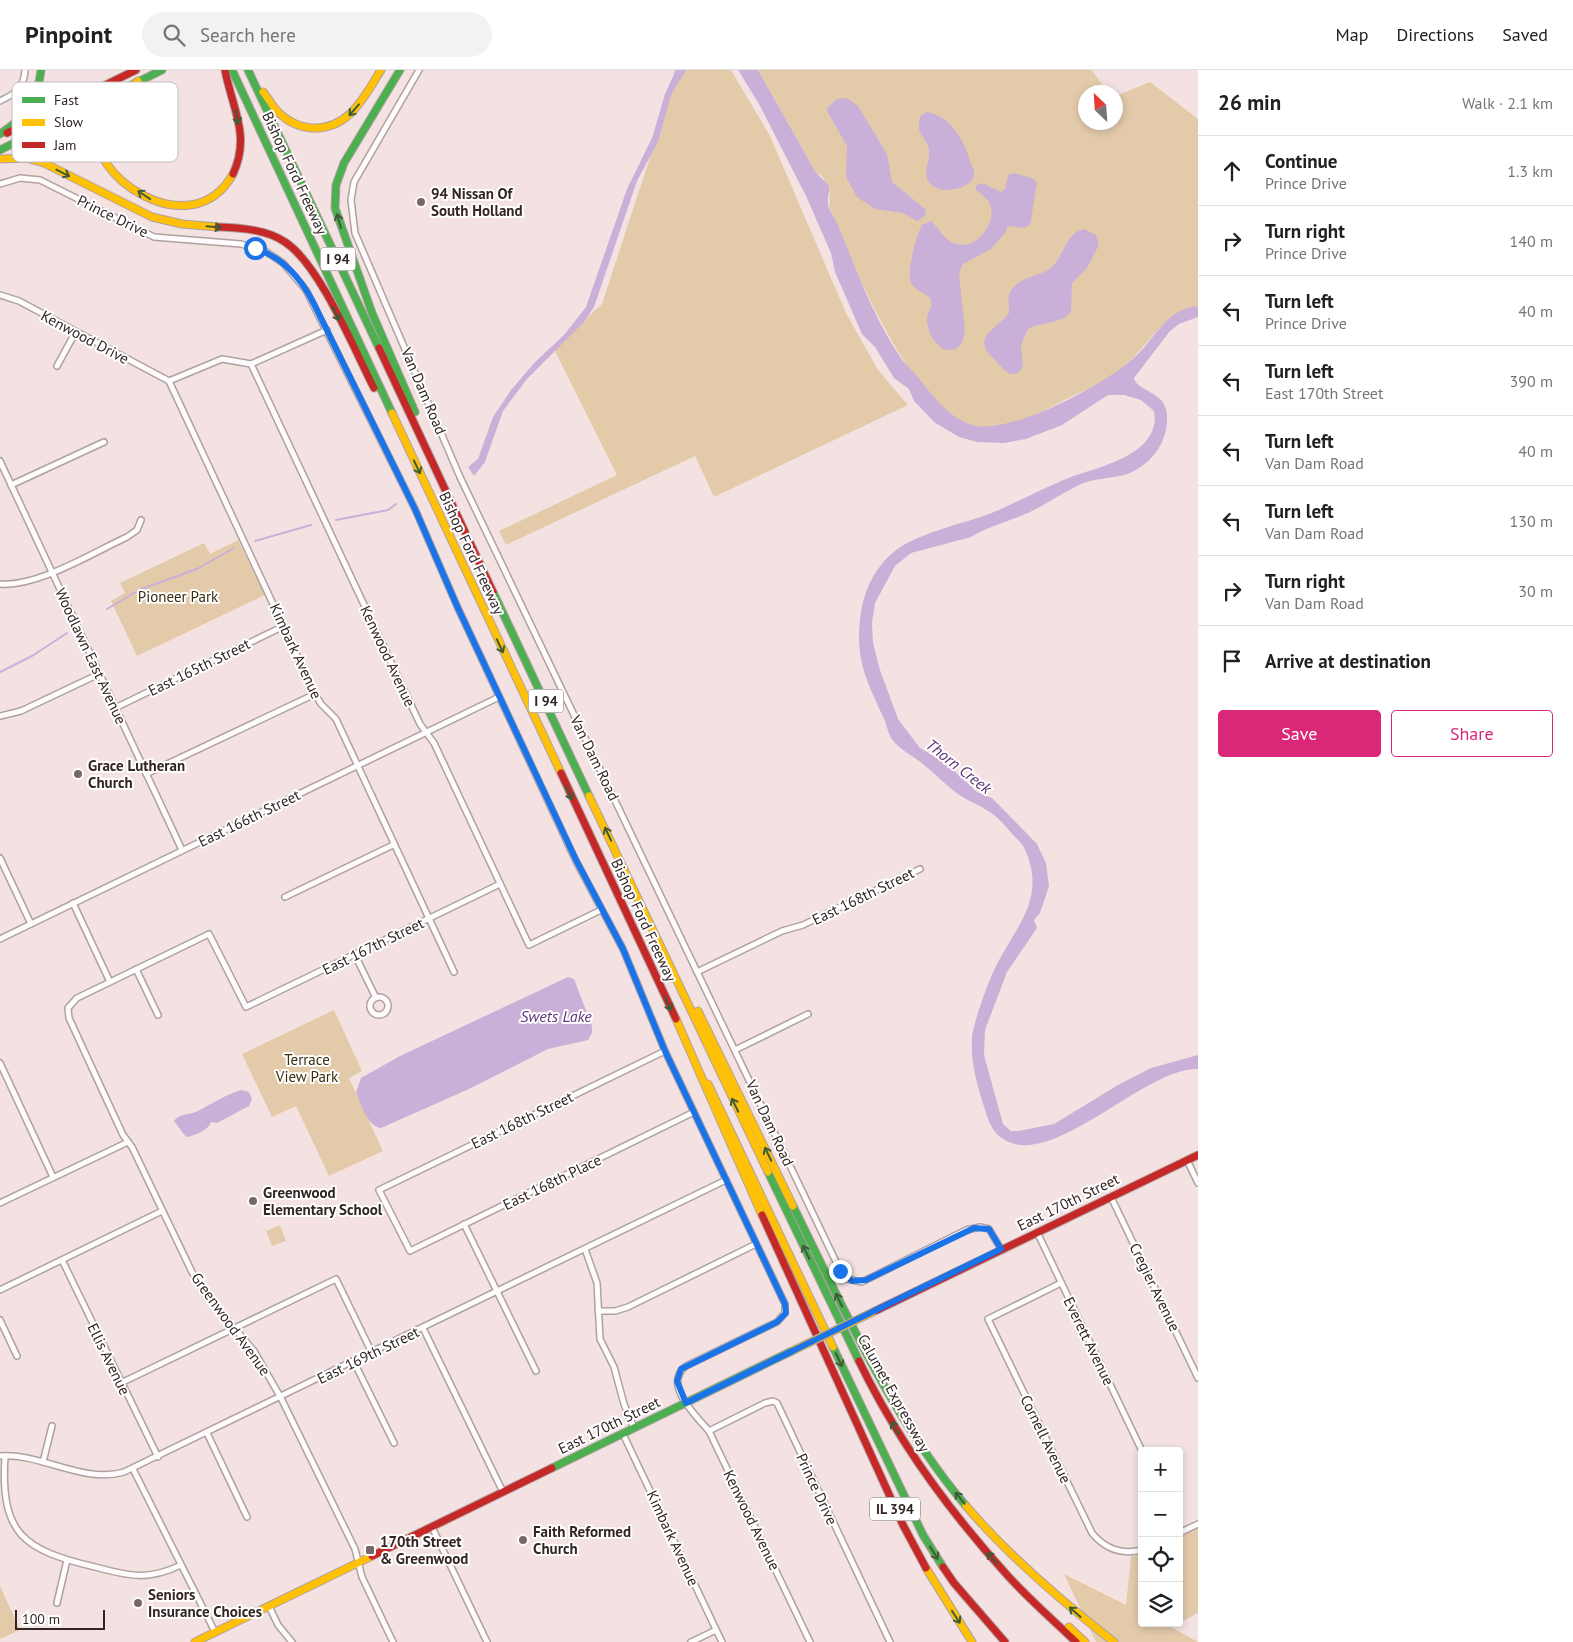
<!DOCTYPE html>
<meta charset="utf-8">
<style>
body{margin:0;font-family:"PT Sans",sans-serif;background:#f2f2f2;color:#202124}
.controls{position:absolute;right:15px;bottom:15px;display:grid;overflow:hidden;border-radius:5px;box-shadow:0 2px 8px #0003}
.controls button{width:45px;height:45px;display:grid;place-items:center;padding:0;border:0;border-bottom:1px solid #e0e0e0;background:#fff;color:#202124;font:25px sans-serif}
.compass{position:absolute;left:1078px;top:15px;width:45px;height:45px;border-radius:50%;background:#fff;box-shadow:0 2px 8px #0003;rotate:335deg}
.scale{position:absolute;left:15px;bottom:12px;width:90px;box-sizing:border-box;padding-left:5px;border:2px solid #342525;border-top:0;font-size:14px;line-height:18px;white-space:nowrap;color:#342525;-webkit-text-stroke:4px #fff;paint-order:stroke}
.stop{position:absolute;width:15px;height:15px;margin:-11px;border:4px solid #1a73e8;border-radius:50%;background:#fff}
.stop.end{background:#1a73e8;border-color:#fff;box-shadow:0 1px 5px #0008}
.list{margin:0;padding:0;list-style:none}
h2{display:flex;justify-content:space-between;align-items:center;height:65px;margin:0;padding:0 20px;font-size:21px}
h2 small{font-size:16px;font-weight:400;color:#757577}
.list li{display:grid;grid-template-columns:32px 1fr auto;gap:15px;align-items:center;box-sizing:border-box;height:70px;padding:0 20px;border-top:1px solid #e0e0e0}
.list b{display:block;font-size:19px;white-space:nowrap}
.list p{margin:0;font-size:16px;white-space:nowrap;color:#757577}
.list em{font-size:16px;font-style:normal;color:#757577}
.actions{display:flex;gap:10px;padding:15px 20px}
.actions a{flex:1;padding:11px 0;border:1px solid #db2777;border-radius:5px;text-align:center;font-size:18px;color:#db2777}
.actions .main{background:#db2777;color:#fff}
.icon{flex:none;width:28px;height:28px;fill:none;stroke:currentColor;stroke-width:2;stroke-linecap:round;stroke-linejoin:round}
.map{position:relative;flex:none;width:1198px;height:1572px;overflow:hidden}
header{display:flex;align-items:center;gap:30px;box-sizing:border-box;height:70px;padding:0 25px;background:#fff;border-bottom:1px solid #e0e0e0}
header strong{font-size:24px}
nav{display:flex;gap:28px;margin-inline-start:auto;font-size:18px}
.search{width:350px;height:45px;background:#f2f2f2;display:flex;align-items:center;gap:12px;box-sizing:border-box;padding:0 18px;border-radius:28px;color:#757577;font-size:19px}
main{display:flex}
aside{flex:1;background:#fff}
.map>svg:first-child{display:block}
</style>
<header>
<strong>Pinpoint</strong>
<div class="search"><svg class="icon" aria-label="search" viewBox="0 0 24 24"><circle cx="10" cy="10" r="6"/><path d="M15 15l6 6"/></svg>Search here</div>
<nav><a>Map</a><a>Directions</a><a>Saved</a></nav>
</header>
<main>
<div class="map">
<svg width="1198" height="1572" viewBox="0 0 1198 1572">
<rect width="100%" height="100%" fill="#f4e2e2"/>
<!-- green -->
<g fill="#e3cbaa">
<polygon points="676,0 731,0 770,66 846,243 878,300 908,335 714,427 695,386 506,475 499,461 617,405 554,279 602,234 676,8 673,2"/>
<path d="M758,0H1092L1107,22H1086V52H1116V26L1150,12L1198,49V236C1162,240 1147,281 1118,301C1100,315 1075,324 1055,335C1032,347 998,363 972,355C922,339 880,251 859,207C848,184 842,160 829,138L830,124L823,107L815,101Z"/>
<polygon points="238,470 265,525 137,586 111,531 125,523 120,513 204,473 210,484"/>
<polygon points="334,940 362,1001 349,1008 383,1081 329,1106 296,1036 272,1047 242,984"/>
<polygon points="280,1155 286,1171 272,1176 266,1161"/>
<polygon points="1198,1458 1198,1543 1179,1553 1179,1467"/>
<polygon points="1142,1485 1142,1553 1178,1553 1171,1557 1198,1572 1096,1572 1064,1504 1126,1535 1131,1486"/>
<polygon points="0,1516 20,1560 0,1569"/>
</g>
<!-- water -->
<g fill="#cab0d8">
<polygon points="676,0 686,0 671,25 658,72 637,111 594,237 584,252 527,309 503,341 485,392 474,406 468,397 478,389 493,347 511,320 535,292 564,265 586,237 627,119 652,68 665,24"/>
<path d="M738,0H758L815,101L829,116C830,122 827,128 828,134C829,142 836,148 838,155C856,199 874,249 901,288C905,294 911,299 916,305C932,324 947,347 972,355C1010,366 1108,313 1136,286C1156,267 1166,239 1198,236V247L1179,254L1170,261L1134,308C1137,322 1166,321 1167,345C1169,372 1150,397 1124,405C1109,409 1094,408 1079,415C1062,423 1047,434 1030,442C1011,451 989,456 971,467L911,483L895,496L875,533L872,553L873,573L880,600L898,649L920,678L947,694L977,722L992,728L1037,774L1046,793L1049,816L1040,843L1034,850L1037,858L1007,902L985,960L984,985L1003,1054L1011,1061H1018L1054,1054L1118,1015L1151,998L1198,985V999C1143,997 1047,1107 999,1066C989,1058 985,1039 981,1027C975,1007 969,982 973,961C977,943 989,909 998,892C1019,853 1046,826 1025,780C1023,774 1019,771 1014,766C1006,757 999,747 988,741C980,735 970,732 961,726C947,717 937,705 924,695C914,686 899,680 891,668C888,663 887,656 885,651C873,624 860,601 859,571C859,538 865,511 888,487C911,463 962,455 994,442C1018,432 1041,419 1066,409C1096,397 1162,386 1154,341L1141,330L1124,325H1108L1062,355L1026,369L1004,373L977,372L959,367L934,352L914,331L909,319L894,308L875,277L862,264L835,202L831,183L806,126L759,34Z"/>
<polygon points="847,28 858,36 887,84 892,112 925,139 926,145 917,151 903,143 875,139 857,127 846,107 847,76 827,41 828,37 837,29"/>
<path d="M927,42C951,46 964,70 970,91C972,96 975,101 974,106C970,121 932,127 927,108C924,98 930,90 929,81C928,67 913,64 921,45Z"/>
<path d="M1014,103L1034,109L1037,113L1030,155L1023,158L1008,156L1005,163L991,179L963,194L959,203L965,261L962,273L956,279L945,280C934,275 926,259 927,247C928,238 934,240 930,228C924,222 916,221 911,213C906,204 916,165 922,155L931,151C940,159 943,170 956,174C977,180 997,153 990,134C987,128 981,124 976,120V116L982,113L1001,122L1005,119L1008,105Z"/>
<path d="M1084,159L1096,165L1099,175L1087,198L1072,213L1071,242C1060,255 1042,251 1028,259L1021,275L1023,297L1017,304H1010C1003,300 998,293 992,287C971,267 998,258 1009,243C1010,235 1006,228 1011,220C1024,204 1041,207 1052,197C1064,185 1066,163 1084,159Z"/>
<path d="M568,907L574,909L592,956V963L588,970L548,979L469,1019L381,1058C368,1057 360,1033 356,1022L361,1008L400,986Z"/>
<path d="M241,1020L249,1022L252,1029L249,1036L217,1053L211,1052C209,1060 194,1066 186,1067L174,1051C179,1043 190,1045 198,1041C213,1033 225,1025 241,1020Z"/>
</g>
<g fill="none" stroke-linecap="round" stroke-linejoin="round">
<!-- stream -->
<g stroke="#cab0d8" stroke-width="2">
<polyline points="336,450 388,440 396,434"/>
<polyline points="255,471 311,455"/>
<polyline points="107,539 139,520 197,499 234,478"/>
<polyline points="0,602 32,586 67,563"/>
</g>
<!-- street casing -->
<g stroke="#b0a1a1" stroke-width="8">
<g id="street">
<polyline points="419,0 354,112 351,130 355,163 460,407 838,1196 847,1209 862,1212 966,1160 980,1157 989,1159 1001,1179"/>
<path d="M0,31C15,24 24,18 25,0"/>
<path d="M0,114L20,108L40,110L154,167L241,174L265,181L283,193L306,220L415,439L457,536L576,791L623,879L665,981L785,1234V1243L777,1252L686,1296C662,1314 696,1346 709,1361L810,1572"/>
<polyline points="0,225 19,231 169,311"/>
<polyline points="251,294 420,654 434,673 529,875 601,840"/>
<polyline points="57,296 75,263"/>
<polyline points="169,311 315,624 321,634 336,649 454,902"/>
<polyline points="169,311 222,289 251,294 327,260"/>
<polyline points="0,391 182,780"/>
<polyline points="11,415 104,372"/>
<path d="M0,514C38,517 92,483 127,467L137,460L141,450"/>
<polyline points="115,638 284,556"/>
<polyline points="0,646 21,641 99,604"/>
<polyline points="146,704 315,624"/>
<polyline points="0,788 31,854"/>
<polyline points="285,827 393,775"/>
<polyline points="73,833 110,912"/>
<polyline points="0,869 499,627"/>
<polyline points="355,885 376,928"/>
<polyline points="136,899 158,945"/>
<polyline points="697,902 782,861 803,855 920,799"/>
<circle cx="379" cy="936" r="9"/>
<polyline points="735,980 808,944"/>
<polyline points="665,981 379,1120 410,1181 694,1042"/>
<polyline points="0,993 53,1107"/>
<polyline points="1187,1090 1198,1113"/>
<polyline points="1111,1127 1198,1308"/>
<polyline points="0,1133 128,1072"/>
<polyline points="464,1154 536,1301"/>
<polyline points="1037,1162 1142,1381"/>
<polyline points="585,1179 597,1213 600,1269 614,1297 624,1334 634,1358"/>
<polyline points="62,1190 158,1387"/>
<path d="M1061,1213L988,1249L1092,1463C1105,1479 1121,1485 1142,1480"/>
<polyline points="0,1220 162,1141"/>
<polyline points="598,1241 615,1241 628,1237 756,1174"/>
<polyline points="0,1250 17,1286"/>
<polyline points="423,1258 503,1422"/>
<polyline points="354,1292 394,1373"/>
<polyline points="121,1313 336,1209 372,1283"/>
<polyline points="709,1361 765,1333 773,1331 777,1333 890,1572"/>
<polyline points="207,1363 247,1447"/>
<polyline points="623,1364 722,1572"/>
<path d="M0,1386C42,1383 83,1414 124,1402L726,1110"/>
<path d="M5,1386C0,1465 24,1480 95,1497C129,1506 148,1511 181,1495"/>
<polyline points="43,1392 52,1356"/>
<polyline points="133,1399 215,1562"/>
<polyline points="432,1457 487,1572"/>
<polyline points="1179,1463 1198,1454"/>
<polyline points="57,1533 67,1490"/>
<polyline points="269,1536 278,1555 292,1572"/>
<polyline points="393,1572 362,1507 355,1479 281,1328 254,1281 206,1225 192,1202 132,1077 123,1065 69,948 68,938 77,928 209,864 246,937 500,814"/>
<polyline points="691,1572 716,1560"/>
</g>
</g>
<!-- fast casing -->
<g stroke="#b0a1a1" stroke-width="9">
<g id="fast">
<polyline points="232,0 392,343"/>
<polyline points="248,0 379,278"/>
<polyline points="400,0 344,93 336,115 335,138 372,243 415,342"/>
<path d="M0,64C25,48 38,30 41,0"/>
<polyline points="0,80 162,0"/>
<polyline points="493,522 589,726"/>
<polyline points="768,1102 859,1291"/>
<path d="M793,1136C844,1239 891,1347 966,1436"/>
<polyline points="833,1277 923,1465 943,1497"/>
<polyline points="552,1398 794,1280"/>
</g>
</g>
<!-- slow casing -->
<g stroke="#b0a1a1" stroke-width="9">
<g id="slow">
<path d="M138,11C122,24 105,35 98,55C82,103 191,179 233,104"/>
<path d="M263,22C269,29 273,38 280,44C288,51 299,57 311,58C349,60 364,27 381,0"/>
<polyline points="0,89 26,88 44,93 152,147 182,154 218,157"/>
<polyline points="392,343 561,703"/>
<polyline points="589,726 768,1102"/>
<polyline points="698,941 793,1136"/>
<polyline points="676,949 762,1145"/>
<polyline points="708,1014 833,1277"/>
<path d="M966,1436C1010,1487 1061,1531 1114,1572"/>
<polyline points="926,1498 972,1572"/>
<polyline points="1069,1557 1085,1572"/>
<polyline points="195,1572 372,1486"/>
</g>
</g>
<!-- jam casing -->
<g stroke="#b0a1a1" stroke-width="9">
<g id="jam">
<path d="M225,0C232,38 251,65 233,104"/>
<polyline points="7,63 136,0"/>
<path d="M218,157C240,158 266,159 285,172C320,195 354,279 374,318"/>
<polyline points="379,278 493,522"/>
<polyline points="561,703 676,949"/>
<polyline points="762,1145 903,1455 926,1498"/>
<polyline points="873,1242 1198,1085"/>
<path d="M859,1291C897,1370 949,1441 1008,1506C1029,1529 1053,1550 1076,1572"/>
<polyline points="372,1486 552,1398"/>
<polyline points="943,1497 954,1513 1005,1572"/>
</g>
</g>
<!-- street -->
<use href="#street" stroke="#fdfbfb" stroke-width="5"/>
<!-- fast -->
<use href="#fast" stroke="#4caf50" stroke-width="7"/>
<!-- slow -->
<use href="#slow" stroke="#ffc107" stroke-width="7"/>
<!-- jam -->
<use href="#jam" stroke="#c62828" stroke-width="7"/>
<!-- slow-bridge casing -->
<g stroke="#b0a1a1" stroke-width="9" stroke-linecap="butt">
<polyline id="slow-bridge" points="794,1280 873,1242"/>
</g>
<!-- slow-bridge -->
<use href="#slow-bridge" stroke="#ffc107" stroke-width="7"/>
</g>
<!-- one-way arrows -->
<defs><path id="oneway-shaft" d="M-6 0H5M1.5-3L5.5 0L1.5 3" fill="none" stroke-width="1.6" stroke-linecap="round" stroke-linejoin="round" transform="scale(1.25)"/></defs>
<g stroke="#3e5c36">
<use href="#oneway-shaft" transform="translate(354 40) rotate(131)"/>
<use href="#oneway-shaft" transform="translate(237 47) rotate(79)"/>
<use href="#oneway-shaft" transform="translate(63 103) rotate(27)"/>
<use href="#oneway-shaft" transform="translate(144 125) rotate(-146)"/>
<use href="#oneway-shaft" transform="translate(339 151) rotate(-106)"/>
<use href="#oneway-shaft" transform="translate(214 157) rotate(5)"/>
<use href="#oneway-shaft" transform="translate(336 244) rotate(64)"/>
<use href="#oneway-shaft" transform="translate(417 397) rotate(65)"/>
<use href="#oneway-shaft" transform="translate(500 576) rotate(65)"/>
<use href="#oneway-shaft" transform="translate(569 723) rotate(65)"/>
<use href="#oneway-shaft" transform="translate(608 764) rotate(-115)"/>
<use href="#oneway-shaft" transform="translate(668 934) rotate(65)"/>
<use href="#oneway-shaft" transform="translate(735 1035) rotate(-116)"/>
<use href="#oneway-shaft" transform="translate(768 1084) rotate(-116)"/>
<use href="#oneway-shaft" transform="translate(806 1182) rotate(-116)"/>
<use href="#oneway-shaft" transform="translate(839 1230) rotate(-115)"/>
<use href="#oneway-shaft" transform="translate(839 1290) rotate(65)"/>
<use href="#oneway-shaft" transform="translate(895 1358) rotate(-122)"/>
<use href="#oneway-shaft" transform="translate(960 1428) rotate(-129)"/>
<use href="#oneway-shaft" transform="translate(934 1483) rotate(58)"/>
<use href="#oneway-shaft" transform="translate(992 1488) rotate(-132)"/>
<use href="#oneway-shaft" transform="translate(1075 1542) rotate(-139)"/>
<use href="#oneway-shaft" transform="translate(956 1547) rotate(57)"/>
</g>
<g fill="none" stroke-linecap="round" stroke-linejoin="round">
<!-- route -->
<path stroke="#1a73e8" stroke-width="6" d="M255,178C283,188 300,207 313,232L415,439L457,536L576,790L623,879L665,981L785,1234L786,1243L777,1252L681,1299L677,1311L686,1333L1001,1179L989,1159L974,1158L866,1210L852,1211L840,1201"/>
</g>
<!-- markers -->
<g fill="#776767" stroke="#fff" stroke-width="2">
<circle cx="421" cy="132" r="5"/>
<circle cx="78" cy="704" r="5"/>
<circle cx="253" cy="1131" r="5"/>
<circle cx="523" cy="1470" r="5"/>
<rect x="365" y="1475" width="10" height="10" rx="2.5"/>
<circle cx="138" cy="1533" r="5"/>
</g>
<g text-anchor="middle" dominant-baseline="central" stroke-width="4" stroke-linejoin="round" paint-order="stroke">
<!-- shield labels -->
<g fill="#fff" stroke="#716666" stroke-width="1">
<rect x="320.5" y="177.5" width="35" height="23" rx="4"/>
<rect x="528.5" y="619.5" width="35" height="23" rx="4"/>
<rect x="870" y="1427.5" width="50" height="23" rx="4"/>
</g>
<g font-size="14" font-weight="bold" fill="#342525">
<text x="338" y="189">I 94</text>
<text x="546" y="631">I 94</text>
<text x="895" y="1439">IL 394</text>
</g>
<!-- street labels -->
<g font-size="15" fill="#342525" stroke="#fff">
<text transform="translate(295 103) rotate(65)">Bishop Ford Freeway</text>
<text transform="translate(113 146) rotate(26)">Prince Drive</text>
<text transform="translate(85 267) rotate(28)">Kenwood Drive</text>
<text transform="translate(424 321) rotate(67)">Van Dam Road</text>
<text transform="translate(472 483) rotate(65)">Bishop Ford Freeway</text>
<text transform="translate(296 581) rotate(65)">Kimbark Avenue</text>
<text transform="translate(91 586) rotate(65)">Woodlawn East Avenue</text>
<text transform="translate(388 586) rotate(65)">Kenwood Avenue</text>
<text transform="translate(199 597) rotate(-26)">East 165th Street</text>
<text transform="translate(595 688) rotate(64)">Van Dam Road</text>
<text transform="translate(249 748) rotate(-26)">East 166th Street</text>
<text transform="translate(863 826) rotate(-26)">East 168th Street</text>
<text transform="translate(644 850) rotate(65)">Bishop Ford Freeway</text>
<text transform="translate(373 876) rotate(-26)">East 167th Street</text>
<text transform="translate(522 1050) rotate(-26)">East 168th Street</text>
<text transform="translate(770 1053) rotate(65)">Van Dam Road</text>
<text transform="translate(552 1112) rotate(-26)">East 168th Place</text>
<text transform="translate(1068 1132) rotate(-26)">East 170th Street</text>
<text transform="translate(1155 1217) rotate(64)">Cregier Avenue</text>
<text transform="translate(231 1254) rotate(54)">Greenwood Avenue</text>
<text transform="translate(1089 1271) rotate(64)">Everett Avenue</text>
<text transform="translate(368 1285) rotate(-26)">East 169th Street</text>
<text transform="translate(109 1289) rotate(64)">Ellis Avenue</text>
<text transform="translate(894 1323) rotate(61)">Calumet Expressway</text>
<text transform="translate(609 1355) rotate(-26)">East 170th Street</text>
<text transform="translate(1046 1369) rotate(64)">Cornell Avenue</text>
<text transform="translate(817 1419) rotate(65)">Prince Drive</text>
<text transform="translate(752 1450) rotate(64)">Kenwood Avenue</text>
<text transform="translate(673 1468) rotate(65)">Kimbark Avenue</text>
</g>
<!-- poi labels -->
<g font-size="15" font-weight="bold" fill="#342525" stroke="#fff" text-anchor="start">
<text x="431" y="123">94 Nissan Of<tspan x="431" dy="17">South Holland</tspan></text>
<text x="88" y="695">Grace Lutheran<tspan x="88" dy="17">Church</tspan></text>
<text x="263" y="1122">Greenwood<tspan x="263" dy="17">Elementary School</tspan></text>
<text x="533" y="1461">Faith Reformed<tspan x="533" dy="17">Church</tspan></text>
<text x="380" y="1471">170th Street<tspan x="380" dy="17">&amp; Greenwood</tspan></text>
<text x="148" y="1524">Seniors<tspan x="148" dy="17">Insurance Choices</tspan></text>
</g>
<!-- park labels -->
<g font-size="15" fill="#3a2d10" stroke="#fff">
<text x="178" y="526">Pioneer Park</text>
<text x="307" y="989">Terrace<tspan x="307" dy="17">View Park</tspan></text>
</g>
<!-- water labels -->
<g font-size="16" font-style="italic" fill="#5d357b" stroke="#fff">
<text transform="translate(959 696) rotate(38)">Thorn Creek</text>
<text x="556" y="946">Swets Lake</text>
</g>
</g>
<!-- legend -->
<rect x="12" y="12" width="166" height="80" rx="8" fill="#fff" stroke="#c2bebe" stroke-width="1"/>
<rect x="22" y="27" width="23" height="6" fill="#4caf50"/>
<rect x="22" y="49" width="23" height="7" fill="#ffc107"/>
<rect x="22" y="72" width="23" height="6" fill="#c62828"/>
<g font-size="14" fill="#342525">
<text x="54" y="35">Fast</text>
<text x="54" y="57">Slow</text>
<text x="54" y="80">Jam</text>
</g>
</svg>
<div class="controls">
<button>+</button>
<button>−</button>
<button><svg class="icon" aria-label="locate" viewBox="0 0 24 24"><circle cx="12" cy="12" r="6"/><path d="M12 2v4M12 18v4M2 12h4M18 12h4"/></svg></button>
<button><svg class="icon" aria-label="layers" viewBox="0 0 24 24"><path d="M12 4l9 5-9 5-9-5zM3 14l9 5 9-5"/></svg></button>
</div>
<svg class="compass" viewBox="-18 -18 36 36"><path d="M0-13l5 13h-10z" fill="#e53935"/><path d="M0 13l5-13h-10z" fill="#757577"/></svg>
<div class="scale">100 m</div>
<div class="stop" style="left:255px;top:178px"></div>
<div class="stop end" style="left:840px;top:1201px"></div>
</div>
<aside>
<h2>26 min<small>Walk · 2.1 km</small></h2>
<ul class="list">
<li><svg class="icon" aria-label="ahead" viewBox="0 0 24 24"><path d="M12 20V5M6 11l6-6 6 6"/></svg><div><b>Continue</b><p>Prince Drive</p></div><em>1.3 km</em></li>
<li><svg class="icon" aria-label="right" viewBox="0 0 24 24"><path d="M7 20v-9h11M14 6l5 5-5 5"/></svg><div><b>Turn right</b><p>Prince Drive</p></div><em>140 m</em></li>
<li><svg class="icon" aria-label="left" viewBox="0 0 24 24"><path d="M17 20v-9H6M10 6l-5 5 5 5"/></svg><div><b>Turn left</b><p>Prince Drive</p></div><em>40 m</em></li>
<li><svg class="icon" aria-label="left" viewBox="0 0 24 24"><path d="M17 20v-9H6M10 6l-5 5 5 5"/></svg><div><b>Turn left</b><p>East 170th Street</p></div><em>390 m</em></li>
<li><svg class="icon" aria-label="left" viewBox="0 0 24 24"><path d="M17 20v-9H6M10 6l-5 5 5 5"/></svg><div><b>Turn left</b><p>Van Dam Road</p></div><em>40 m</em></li>
<li><svg class="icon" aria-label="left" viewBox="0 0 24 24"><path d="M17 20v-9H6M10 6l-5 5 5 5"/></svg><div><b>Turn left</b><p>Van Dam Road</p></div><em>130 m</em></li>
<li><svg class="icon" aria-label="right" viewBox="0 0 24 24"><path d="M7 20v-9h11M14 6l5 5-5 5"/></svg><div><b>Turn right</b><p>Van Dam Road</p></div><em>30 m</em></li>
<li><svg class="icon" aria-label="arrive" viewBox="0 0 24 24"><path d="M6 21V4h12l-3 4 3 4H6"/></svg><div><b>Arrive at destination</b></div></li>
</ul>
<div class="actions"><a class="main">Save</a><a>Share</a></div>
</aside>
</main>
